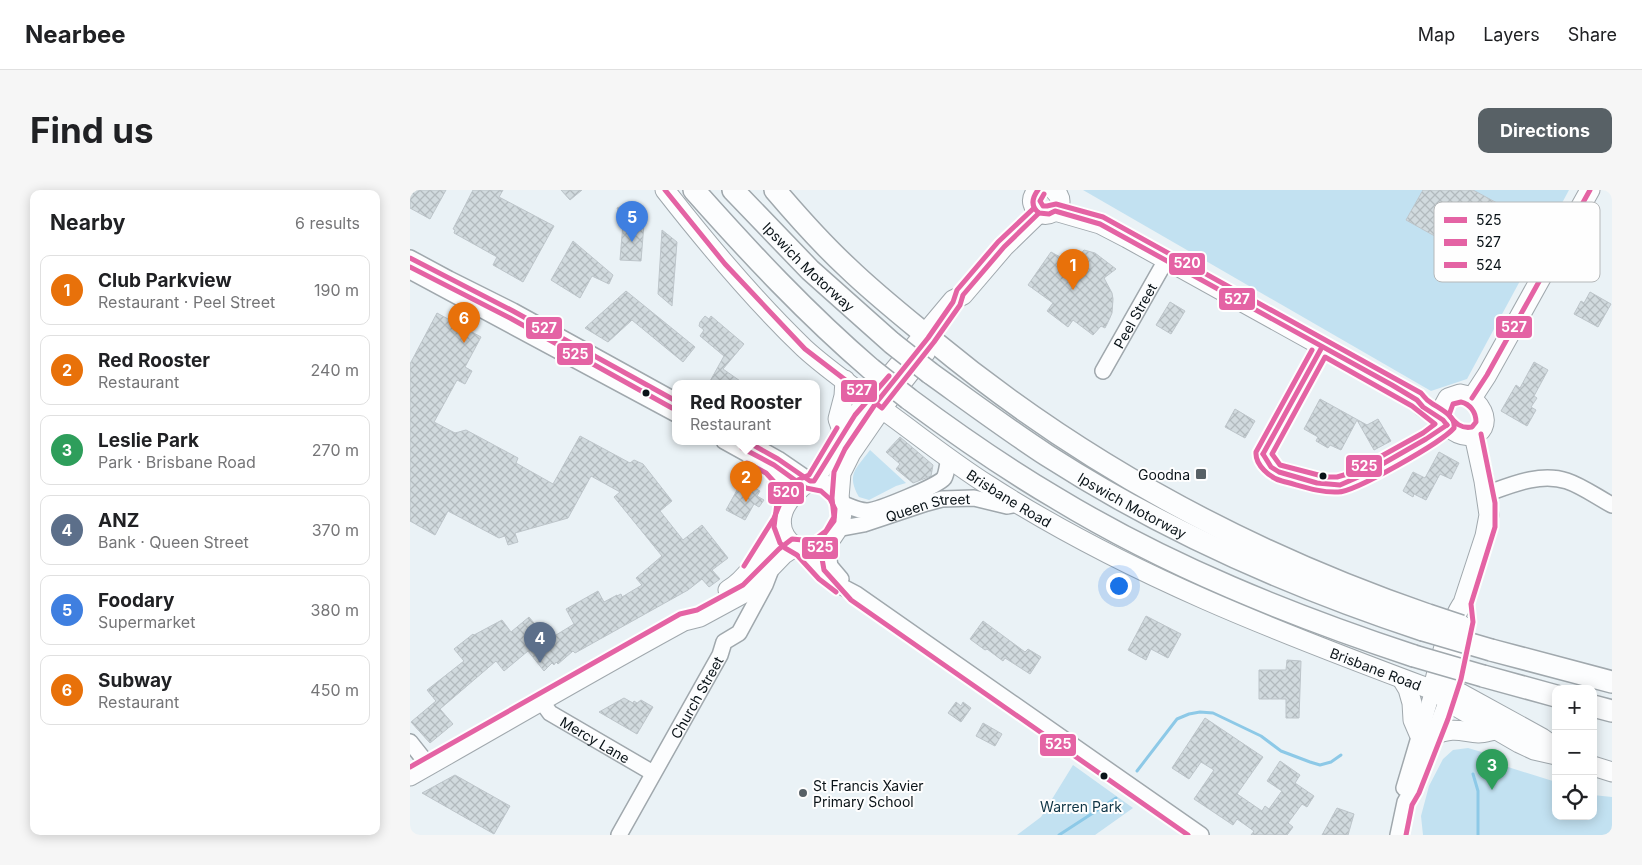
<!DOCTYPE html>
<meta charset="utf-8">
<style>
body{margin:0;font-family:Inter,sans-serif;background:#f6f6f6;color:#202124}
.controls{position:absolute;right:15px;bottom:15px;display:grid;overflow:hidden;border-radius:10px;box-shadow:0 2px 12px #0003}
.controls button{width:45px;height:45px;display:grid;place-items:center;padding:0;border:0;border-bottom:1px solid #e0e0e0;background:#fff;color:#202124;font:25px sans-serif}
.you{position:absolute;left:708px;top:395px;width:18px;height:18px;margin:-12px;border:4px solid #fff;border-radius:50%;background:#1a73e8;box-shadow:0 0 0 8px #1a73e833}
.badge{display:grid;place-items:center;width:32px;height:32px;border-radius:50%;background:#586166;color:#fff;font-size:16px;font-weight:700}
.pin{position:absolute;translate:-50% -41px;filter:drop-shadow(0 1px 2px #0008)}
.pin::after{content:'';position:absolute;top:26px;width:18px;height:15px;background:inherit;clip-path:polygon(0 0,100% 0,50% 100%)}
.popup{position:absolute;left:262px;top:190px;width:148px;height:65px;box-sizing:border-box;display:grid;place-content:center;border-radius:10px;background:#fff;filter:drop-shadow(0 1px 4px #0005);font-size:16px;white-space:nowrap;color:#757577}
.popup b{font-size:19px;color:#202124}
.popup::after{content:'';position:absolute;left:50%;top:100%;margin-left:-10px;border:10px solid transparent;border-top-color:#fff}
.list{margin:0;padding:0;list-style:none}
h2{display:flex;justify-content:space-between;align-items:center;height:65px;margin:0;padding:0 20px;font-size:21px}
h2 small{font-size:16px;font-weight:400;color:#757577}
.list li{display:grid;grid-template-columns:32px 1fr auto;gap:15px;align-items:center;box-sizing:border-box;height:70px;margin:0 10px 10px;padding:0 10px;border:1px solid #e0e0e0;border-radius:10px}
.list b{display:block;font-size:19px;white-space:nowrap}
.list p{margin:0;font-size:16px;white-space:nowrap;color:#757577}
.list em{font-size:16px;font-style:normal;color:#757577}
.icon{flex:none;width:28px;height:28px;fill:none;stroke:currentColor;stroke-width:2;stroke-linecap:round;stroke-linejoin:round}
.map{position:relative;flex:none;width:1202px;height:645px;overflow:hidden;border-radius:10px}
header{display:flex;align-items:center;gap:30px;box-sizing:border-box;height:70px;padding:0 25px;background:#fff;border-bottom:1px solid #e0e0e0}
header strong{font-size:24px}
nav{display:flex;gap:28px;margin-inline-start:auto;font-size:18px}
.intro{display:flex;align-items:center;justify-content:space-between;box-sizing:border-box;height:120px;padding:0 30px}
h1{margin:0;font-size:35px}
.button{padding:12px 22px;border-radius:10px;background:#586166;color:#fff;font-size:18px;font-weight:700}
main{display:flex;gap:30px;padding:0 30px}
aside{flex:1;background:#fff;border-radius:10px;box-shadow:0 2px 12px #0003}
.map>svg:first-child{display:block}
</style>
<header>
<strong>Nearbee</strong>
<nav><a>Map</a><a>Layers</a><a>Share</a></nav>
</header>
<div class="intro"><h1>Find us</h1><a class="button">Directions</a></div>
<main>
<aside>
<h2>Nearby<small>6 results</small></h2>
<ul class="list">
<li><span class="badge" style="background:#e8710a">1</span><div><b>Club Parkview</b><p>Restaurant · Peel Street</p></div><em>190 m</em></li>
<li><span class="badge" style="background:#e8710a">2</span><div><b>Red Rooster</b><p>Restaurant</p></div><em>240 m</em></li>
<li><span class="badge" style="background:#2e9e5b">3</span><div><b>Leslie Park</b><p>Park · Brisbane Road</p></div><em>270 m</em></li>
<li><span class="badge" style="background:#5c6f8a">4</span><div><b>ANZ</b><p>Bank · Queen Street</p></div><em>370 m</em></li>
<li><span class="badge" style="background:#3f7fe0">5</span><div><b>Foodary</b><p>Supermarket</p></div><em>380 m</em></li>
<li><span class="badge" style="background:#e8710a">6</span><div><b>Subway</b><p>Restaurant</p></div><em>450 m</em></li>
</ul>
</aside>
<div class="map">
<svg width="1202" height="645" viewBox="0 0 1202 645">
<defs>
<pattern id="building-cross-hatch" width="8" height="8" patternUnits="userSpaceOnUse" patternTransform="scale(1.25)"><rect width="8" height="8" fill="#d1dade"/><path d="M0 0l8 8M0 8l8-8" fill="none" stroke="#b2babe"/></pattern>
</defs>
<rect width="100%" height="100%" fill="#eaf2f6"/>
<!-- park -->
<g fill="#c2e1f1">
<polygon points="673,0 1159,0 1057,189 1021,201"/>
<path d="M460,260L496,293L486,296L459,310L449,307C436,284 446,279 460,260Z"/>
<polygon points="1058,558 1075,563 1098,577 1146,592 1146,626 1183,626 1183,605 1202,607 1202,645 1013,645 1011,626 1019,596 1033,569 1043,560"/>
<polygon points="663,575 723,618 685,645 607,645 631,627"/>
</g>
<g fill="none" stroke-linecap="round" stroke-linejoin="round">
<!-- stream -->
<g stroke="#8dc9e7" stroke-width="3">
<polyline points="727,581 767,529 779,524 790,522 803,523 851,546 871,561 900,572 910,575 921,572 931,565"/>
<polyline points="1063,584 1068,601 1068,645"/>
<polyline points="649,645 706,608"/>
</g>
</g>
<!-- building -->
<g fill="url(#building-cross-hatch)" stroke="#bdc5ca">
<polygon points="0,0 36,0 20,29 0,18"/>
<polygon points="63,0 93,0 89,7 144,36 113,92 83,75 87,67 44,43 45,40 43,39"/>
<polygon points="151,0 172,0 160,10"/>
<polygon points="1013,0 1063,0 1100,20 1080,56 1057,43 1048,59 996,30"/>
<polygon points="219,13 221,18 224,16 232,34 234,34 231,71 210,70 213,33 207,18"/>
<polygon points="252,40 267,52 262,116 248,104"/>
<polygon points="163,51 203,85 199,94 182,86 170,108 141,90"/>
<polygon points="674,60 685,63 706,79 694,88 702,103 703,109 702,123 699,130 695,138 691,136 683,145 663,130 658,137 637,121 643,113 618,95 641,62 652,68 667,68"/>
<polygon points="216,101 285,157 273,172 222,130 198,152 175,138"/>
<polygon points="1180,102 1201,114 1188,137 1164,124 1171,111 1174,113"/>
<polygon points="760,112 775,121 761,144 746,135"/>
<polygon points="27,123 71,147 55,177 62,181 55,194 47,190 24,232 45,243 56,240 108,268 106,273 143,294 170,246 220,273 224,270 233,274 262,311 250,321 273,350 292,335 318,368 302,380 310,389 299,397 292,389 278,400 165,463 163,461 148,474 146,472 144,475 142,473 134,481 118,461 94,481 86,471 30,519 43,534 20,553 1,532 26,511 17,500 54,471 44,459 63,444 64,445 92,430 101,442 119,427 138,450 164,434 156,419 188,401 194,412 207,405 207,406 211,404 212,407 232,395 226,388 252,366 204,307 210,302 181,286 158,328 105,343 108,352 98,355 95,346 89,348 38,321 25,345 0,331 0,174"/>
<polygon points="295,126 299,129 301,126 334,154 313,179 333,193 299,193 314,166 290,146 294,140 289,136 290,132"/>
<polygon points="1124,172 1138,180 1124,206 1127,208 1121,217 1126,220 1117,236 1091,221 1106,195 1110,198"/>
<polygon points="910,209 957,235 968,229 981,251 964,260 947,230 931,260 920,255 918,258 906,251 908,247 894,239"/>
<polygon points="825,219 845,231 835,248 815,237"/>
<polygon points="490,247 523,275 521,286 503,293 486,279 490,274 476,262"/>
<polygon points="1029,262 1049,273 1041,289 1030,284 1016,310 1004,304 1003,307 993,301 1003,282 1015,288"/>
<polygon points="332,291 350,301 347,306 354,310 349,317 344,314 335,330 316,320"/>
<polygon points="736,426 771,444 758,468 741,459 736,470 718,460"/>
<polygon points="573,431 615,462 618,459 631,467 620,484 595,468 593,471 577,459 575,460 560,449"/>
<polygon points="877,470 891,471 889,528 876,528 876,509 849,509 849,480 876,480"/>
<polygon points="214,508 223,513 224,511 227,513 231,510 243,517 227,544 189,522"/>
<polygon points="546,512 551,516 553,512 561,518 551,532 538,523"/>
<polygon points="795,528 853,567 827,604 852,621 855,616 859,619 872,601 857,591 870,571 890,585 885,593 904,606 897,617 892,614 878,633 883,637 877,645 841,645 844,641 827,629 823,635 784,609 804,580 791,572 779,589 762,578"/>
<polygon points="573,533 592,544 585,556 566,546"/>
<polygon points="45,585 100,616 84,644 12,603"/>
<polygon points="927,618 944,624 938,645 912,645"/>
</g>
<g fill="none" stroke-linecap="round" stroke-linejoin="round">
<!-- minor casing -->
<g stroke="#a0a8ad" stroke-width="18">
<g id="minor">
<polyline points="0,68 39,89 103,121 266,211"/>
<polyline points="0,81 266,224"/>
<path id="s1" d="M693,181L756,70"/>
<path d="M314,251L361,277C376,290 377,298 374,318"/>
<polyline points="336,251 368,269 400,291"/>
<polyline points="853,264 912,157"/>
<polyline points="944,290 1017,249 1037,235"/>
<path d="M1076,304C1101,295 1130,282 1157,291C1172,296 1187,307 1202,315"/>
<path d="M431,313C439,316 448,321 457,321C467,321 528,296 534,288C537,283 537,275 539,269"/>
<path id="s2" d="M427,339L454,334L517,313L532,309L564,308L597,316L608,314"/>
<polyline points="416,352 420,376 431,389"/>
<polyline points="392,359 419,388 425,393 446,404 791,645"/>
<path id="s3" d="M132,512L140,523L243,583"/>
<polyline points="0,552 19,576"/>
<polyline points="994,598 1023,500"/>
<path id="s4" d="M209,645L310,465L314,452L329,443L355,395L360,382"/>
<polyline points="988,645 995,612 1002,600 1037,510"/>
</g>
</g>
<!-- major casing -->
<g stroke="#a0a8ad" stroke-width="21">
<g id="major">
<path id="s5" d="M255,0C298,55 344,110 394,158C420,182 451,202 479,224C512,248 543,273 578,295C716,384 870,443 1023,500L1047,517L1109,553L1124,560L1146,565"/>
<path d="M628,0C624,4 621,8 623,14C628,36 664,19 644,0"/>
<polyline points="645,21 690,34 717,48 982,195 1007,210 1013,217 1033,230"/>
<path d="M1050,204C1059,205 1064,209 1069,216C1088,243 1051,261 1031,227L1032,219L1038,208Z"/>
<polyline points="1062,208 1077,185 1180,0"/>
<polyline points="433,243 428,229 434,206 435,190"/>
<path d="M400,291C406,291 413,293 418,297C448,315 424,363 395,359C378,357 367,340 373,322C377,310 389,298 400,291Z"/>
<path d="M404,291C422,263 437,232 460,209L543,110L553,105L594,57L629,23"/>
<polyline points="429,308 431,283 441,263 472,218 516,162"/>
<path d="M318,400C342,386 356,354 371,331"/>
<polyline points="992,489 998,499 1002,513 1003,530 1009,544"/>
<polyline points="1042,493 1055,437"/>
<path d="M1023,500C1027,478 1040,431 1053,413L1075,346L1079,325L1074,291L1064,245"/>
<polyline points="1024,500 1040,498 1052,504 1132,548 1146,558"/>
<path d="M1023,545C1044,537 1049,541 1069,543C1074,543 1080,541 1085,540"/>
<polyline points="1183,576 1202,582"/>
<path d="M0,586C92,534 182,481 274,431L290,427L338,401L374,364L386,356"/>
</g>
</g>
<!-- highway casing -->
<g stroke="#a0a8ad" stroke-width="24">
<g id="highway">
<path d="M284,0C340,63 397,124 461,179"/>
<path id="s6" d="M323,0L400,80L482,153"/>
<path d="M365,0C388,27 412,54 438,78C465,104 494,127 522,150C669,272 838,363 1018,425"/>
<path id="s7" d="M520,183C559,211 598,240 638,266C755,341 882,397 1013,440"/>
<path d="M499,209C546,244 595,278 646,308C758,376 880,425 1004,466"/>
<polyline points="1081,460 1202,492"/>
<polyline points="1073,486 1146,506"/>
<polyline points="1183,516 1202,521"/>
</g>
</g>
<!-- minor -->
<use href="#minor" stroke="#fcfdfe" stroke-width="15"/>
<!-- major -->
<use href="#major" stroke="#fcfdfe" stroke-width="19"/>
<!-- highway -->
<use href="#highway" stroke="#fcfdfe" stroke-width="21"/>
<!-- highway-bridge casing -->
<g stroke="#a0a8ad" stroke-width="24" stroke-linecap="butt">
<g id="highway-bridge">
<polyline points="482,153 520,183"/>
<polyline points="461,179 499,209"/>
<polyline points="1018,425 1051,436"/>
<polyline points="1013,440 1081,460"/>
<polyline points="1004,466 1073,486"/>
</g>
</g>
<!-- highway-bridge -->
<use href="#highway-bridge" stroke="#fcfdfe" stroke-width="21"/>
<!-- bus-1 casing -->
<g stroke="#fefefe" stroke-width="9">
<g id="bus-1">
<polyline points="255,0 315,74 395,159 472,218 524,152 550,115 553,105 594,57 629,23"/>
<path d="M628,0C622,8 620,16 629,23L639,24L645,21L690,34L982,195L1007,210L1013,217L1033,230L1037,235"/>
<polyline points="0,68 103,121 266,211"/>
<polyline points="1062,208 1077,185 1180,0"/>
<polyline points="336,251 368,269 400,291 404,291 445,225 479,186"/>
<polyline points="853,264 861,277 869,282 907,293 930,295 955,284 1016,249 1037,235"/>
<polyline points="853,264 912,157"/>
</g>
</g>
<!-- bus-2 casing -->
<g stroke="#fefefe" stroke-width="9">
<g id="bus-2">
<polyline points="0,77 100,128 262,218"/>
<polygon points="915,167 1002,216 1025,234 1013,243 941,283 927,287 916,287 870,275 862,264"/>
<path d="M1051,212C1060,214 1066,222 1066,232L1062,237C1051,239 1045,233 1039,225L1043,214Z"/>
<polyline points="332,258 364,275 396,298 411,301 420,309 425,319 424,331 409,351 414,380 441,410 778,645"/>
<polyline points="337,273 356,283 367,295 368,305 364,337 370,353 375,358 387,365 409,389 426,402"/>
<polyline points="996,645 1002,615 1009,603 1038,529 1051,489 1063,432 1061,414 1085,337 1085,313 1071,244"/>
</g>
</g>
<!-- bus-3 casing -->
<g stroke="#fefefe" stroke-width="9">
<g id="bus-3">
<path d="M634,4L630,11L633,16H637L646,14L693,27L1011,203C1014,206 1016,210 1020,212C1029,219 1046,225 1044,238C1032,252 945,302 928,302C909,303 889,295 872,291C860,288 845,275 846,262L902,160"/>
<polyline points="334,376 364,328 369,316 376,302 388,290 399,285 427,238"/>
<polyline points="0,577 270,424 287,420 333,395 369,359 382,349 403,351 416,341 424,327 422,308 424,282 435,259 466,213 518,148 543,112 547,100 588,52 624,18"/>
</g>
</g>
<!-- bus-1 -->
<use href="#bus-1" stroke="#e463a4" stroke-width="5"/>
<!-- bus-2 -->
<use href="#bus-2" stroke="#e463a4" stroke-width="5"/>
<!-- bus-3 -->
<use href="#bus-3" stroke="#e463a4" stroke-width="5"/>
</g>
<!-- markers -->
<g fill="#0a1318" stroke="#fefefe" stroke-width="2">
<circle cx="236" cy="203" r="4.5"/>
<circle cx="913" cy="286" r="4.5"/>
<circle cx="694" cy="586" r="4.5"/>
</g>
<g fill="#586166" stroke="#fefefe" stroke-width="2">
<rect x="785" y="278" width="12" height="12" rx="2.5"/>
<circle cx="393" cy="603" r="5"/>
</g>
<g text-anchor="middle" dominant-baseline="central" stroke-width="4" stroke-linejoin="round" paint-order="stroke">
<!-- street labels -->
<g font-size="14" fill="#0a1318" stroke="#fefefe">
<text stroke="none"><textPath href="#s6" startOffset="108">Ipswich Motorway</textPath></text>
<text stroke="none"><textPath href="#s1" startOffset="64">Peel Street</textPath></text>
<text stroke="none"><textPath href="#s5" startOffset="465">Brisbane Road</textPath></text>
<text stroke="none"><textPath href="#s7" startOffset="242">Ipswich Motorway</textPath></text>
<text stroke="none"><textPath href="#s2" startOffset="94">Queen Street</textPath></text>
<text stroke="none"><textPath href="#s5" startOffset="870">Brisbane Road</textPath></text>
<text stroke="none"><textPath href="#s4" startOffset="158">Church Street</textPath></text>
<text stroke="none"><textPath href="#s3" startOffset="66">Mercy Lane</textPath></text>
</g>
<!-- poi labels -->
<g font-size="14" fill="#0a1318" stroke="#fefefe" text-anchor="end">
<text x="780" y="284">Goodna</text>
<text x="403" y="595" text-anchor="start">St Francis Xavier<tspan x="403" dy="16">Primary School</tspan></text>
</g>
<!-- park labels -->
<g font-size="14" fill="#0f3546" stroke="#fefefe">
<text x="671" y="616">Warren Park</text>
</g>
</g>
<!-- legend -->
<rect x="1024" y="12" width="166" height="80" rx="8" fill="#fefefe" stroke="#b5b8b9" stroke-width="1"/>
<rect x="1034" y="27" width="23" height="6" fill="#e463a4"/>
<rect x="1034" y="49" width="23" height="7" fill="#e463a4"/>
<rect x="1034" y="72" width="23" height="6" fill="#e463a4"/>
<g font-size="14" fill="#0a1318">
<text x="1066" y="35">525</text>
<text x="1066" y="57">527</text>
<text x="1066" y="80">524</text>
</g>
<g stroke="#fefefe" stroke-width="2">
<rect x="758" y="62" width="38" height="24" rx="5" fill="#e463a4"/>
<rect x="808" y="97" width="38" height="24" rx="5" fill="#e463a4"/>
<rect x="1085" y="125" width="38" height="24" rx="5" fill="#e463a4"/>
<rect x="115" y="126" width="38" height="24" rx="5" fill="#e463a4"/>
<rect x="146" y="152" width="38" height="24" rx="5" fill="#e463a4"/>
<rect x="430" y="189" width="38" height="24" rx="5" fill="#e463a4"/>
<rect x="935" y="264" width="38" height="24" rx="5" fill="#e463a4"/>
<rect x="357" y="291" width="38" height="24" rx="5" fill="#e463a4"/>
<rect x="391" y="346" width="38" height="24" rx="5" fill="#e463a4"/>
<rect x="629" y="543" width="38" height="24" rx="5" fill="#e463a4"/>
</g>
<g font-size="14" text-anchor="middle" font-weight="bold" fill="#fff">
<text x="777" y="78">520</text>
<text x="827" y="114">527</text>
<text x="1104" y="142">527</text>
<text x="134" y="143">527</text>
<text x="165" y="169">525</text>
<text x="449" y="205">527</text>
<text x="954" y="281">525</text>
<text x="376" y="307">520</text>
<text x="410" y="362">525</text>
<text x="648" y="559">525</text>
</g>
</svg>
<div class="controls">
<button>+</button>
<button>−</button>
<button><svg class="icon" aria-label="locate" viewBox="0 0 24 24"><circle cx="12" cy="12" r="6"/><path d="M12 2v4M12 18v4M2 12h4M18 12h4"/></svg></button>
</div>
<div class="you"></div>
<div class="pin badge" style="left:663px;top:100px;background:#e8710a">1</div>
<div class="pin badge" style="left:336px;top:312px;background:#e8710a">2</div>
<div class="popup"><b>Red Rooster</b>Restaurant</div>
<div class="pin badge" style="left:1082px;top:600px;background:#2e9e5b">3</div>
<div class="pin badge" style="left:130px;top:473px;background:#5c6f8a">4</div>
<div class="pin badge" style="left:222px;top:52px;background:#3f7fe0">5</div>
<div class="pin badge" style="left:54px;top:153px;background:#e8710a">6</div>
</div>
</main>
